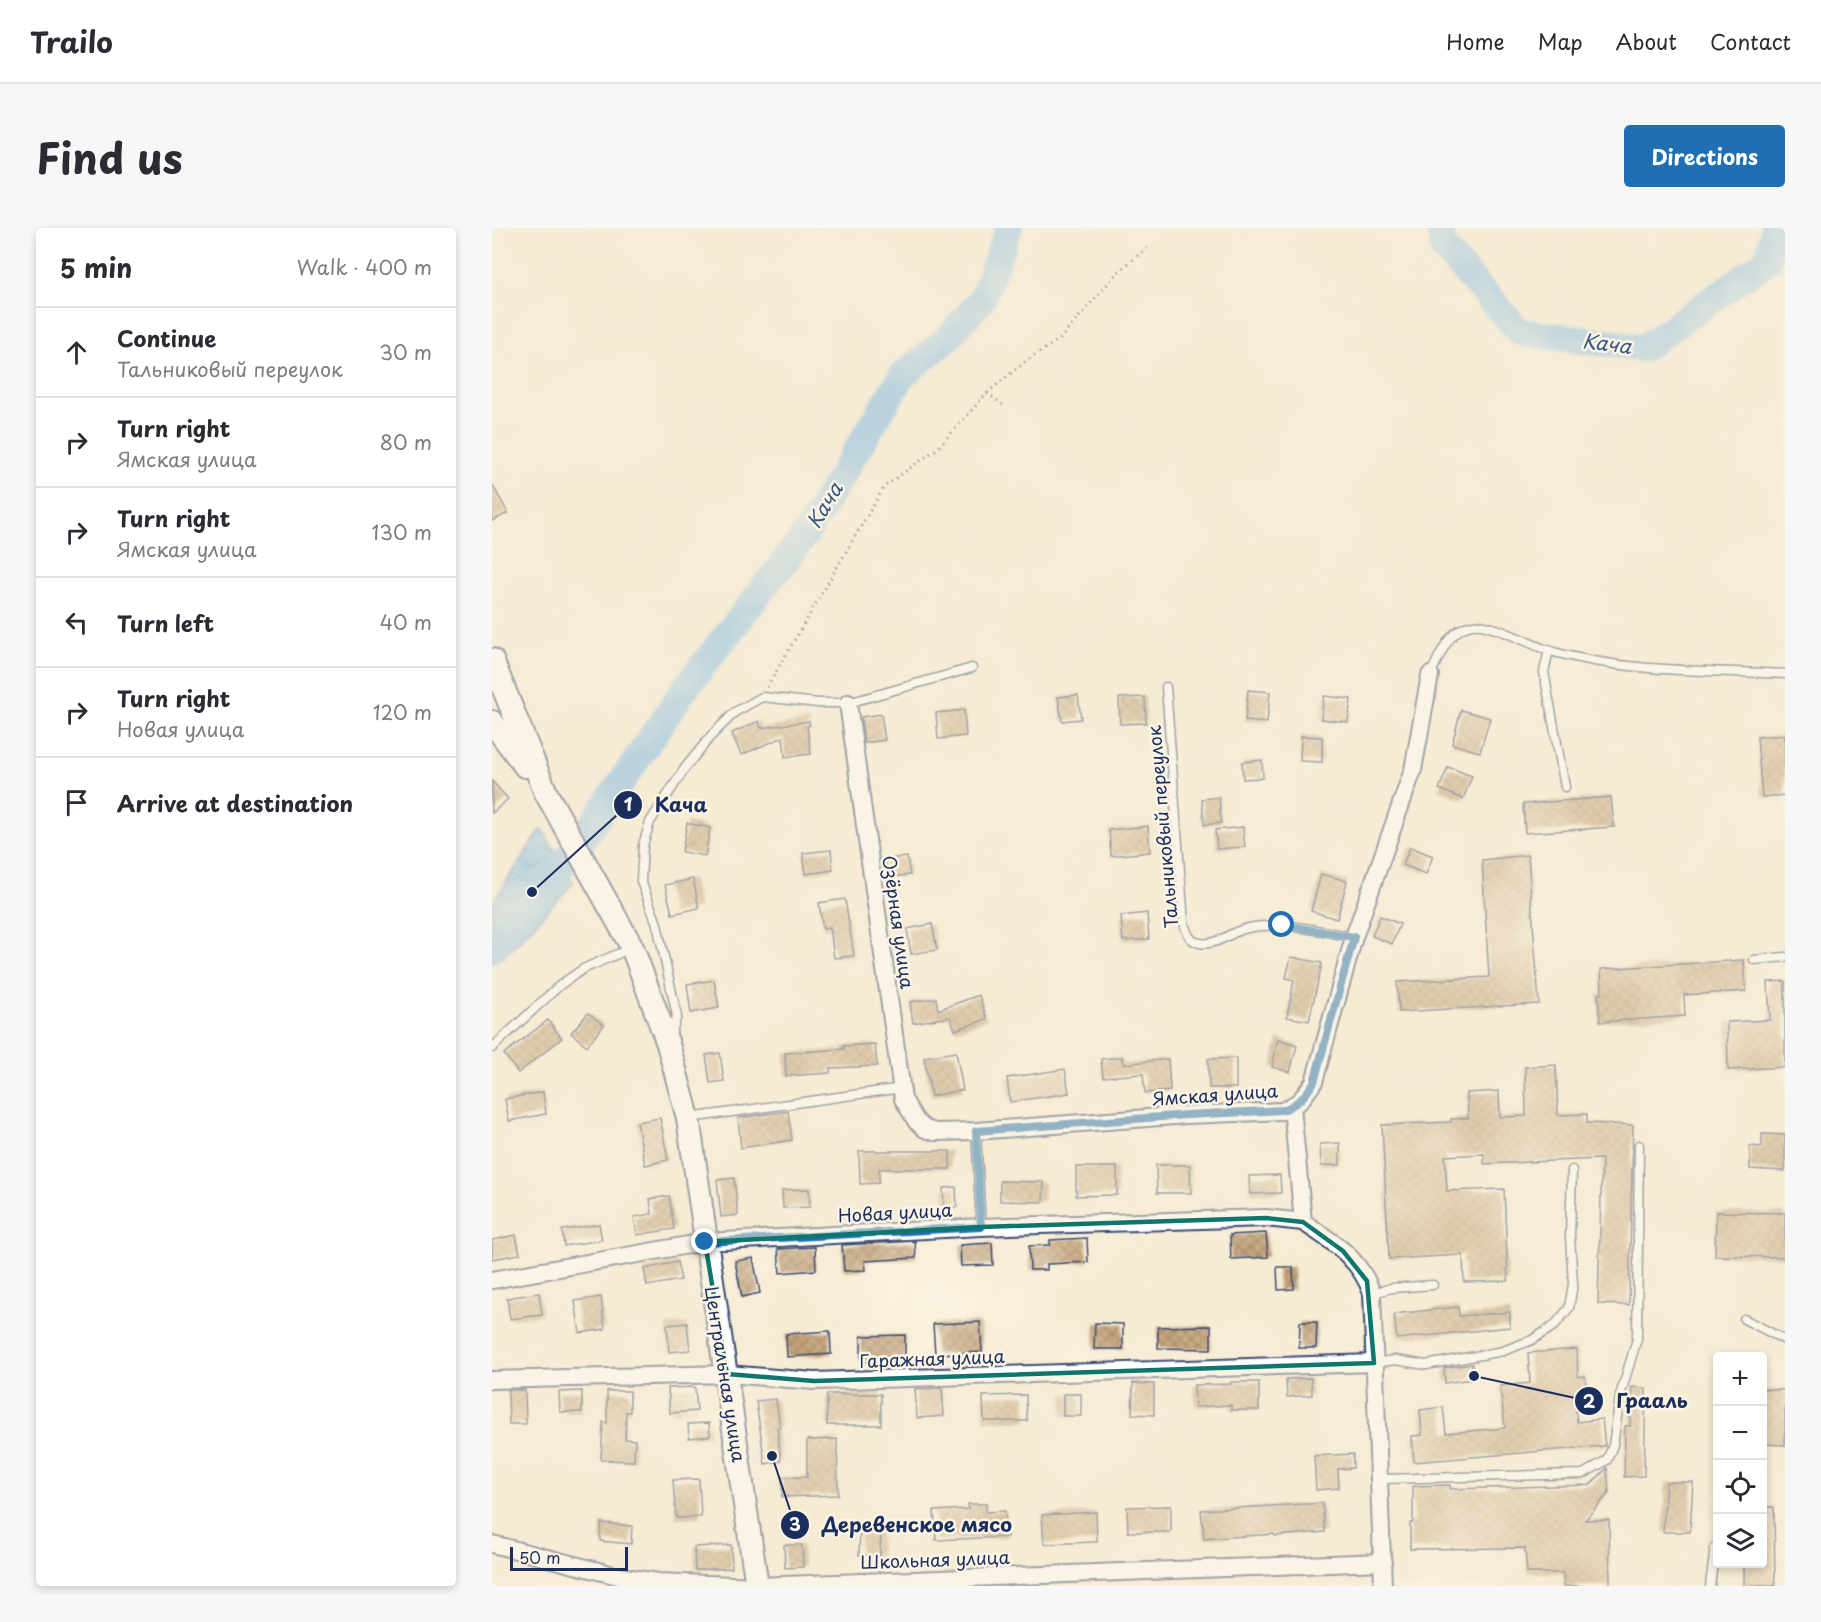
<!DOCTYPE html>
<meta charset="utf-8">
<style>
body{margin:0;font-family:"Playpen Sans",sans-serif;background:#f7f7f7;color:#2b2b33}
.controls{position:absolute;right:18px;bottom:18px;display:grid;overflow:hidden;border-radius:6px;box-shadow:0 3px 9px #0003}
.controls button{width:54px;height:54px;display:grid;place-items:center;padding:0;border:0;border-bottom:2px solid #e1e1e2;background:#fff;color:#2b2b33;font:30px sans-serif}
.scale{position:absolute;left:18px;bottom:15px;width:118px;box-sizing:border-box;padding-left:6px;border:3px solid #1b2f5e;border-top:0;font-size:16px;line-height:21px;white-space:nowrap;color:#1b2f5e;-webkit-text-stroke:4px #fcf5e5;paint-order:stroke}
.stop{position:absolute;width:18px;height:18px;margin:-14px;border:4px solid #1f6fb2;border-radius:50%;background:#fff}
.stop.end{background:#1f6fb2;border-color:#fff;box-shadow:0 2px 6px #0008}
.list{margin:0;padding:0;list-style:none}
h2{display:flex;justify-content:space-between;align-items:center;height:78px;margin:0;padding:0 24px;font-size:26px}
h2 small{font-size:20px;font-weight:400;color:#7c7c81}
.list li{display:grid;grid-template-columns:39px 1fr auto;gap:18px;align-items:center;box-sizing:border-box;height:90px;padding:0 24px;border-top:2px solid #e1e1e2}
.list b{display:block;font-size:22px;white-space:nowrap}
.list p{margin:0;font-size:20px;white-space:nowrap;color:#7c7c81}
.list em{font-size:20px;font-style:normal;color:#7c7c81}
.icon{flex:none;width:33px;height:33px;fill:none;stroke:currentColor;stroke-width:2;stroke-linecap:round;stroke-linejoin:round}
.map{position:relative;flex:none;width:1293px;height:1358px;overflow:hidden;border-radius:6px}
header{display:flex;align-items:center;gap:36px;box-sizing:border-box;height:84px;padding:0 30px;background:#fff;border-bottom:2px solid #e1e1e2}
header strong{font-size:28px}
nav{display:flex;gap:33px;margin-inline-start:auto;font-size:21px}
.intro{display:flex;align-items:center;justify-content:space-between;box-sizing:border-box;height:144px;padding:0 36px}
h1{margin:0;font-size:42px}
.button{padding:15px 27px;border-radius:6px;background:#1f6fb2;color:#fff;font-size:21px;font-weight:700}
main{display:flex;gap:36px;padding:0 36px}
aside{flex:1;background:#fff;border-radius:6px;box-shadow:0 3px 9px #0003}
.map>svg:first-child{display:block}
</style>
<header>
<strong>Trailo</strong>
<nav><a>Home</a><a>Map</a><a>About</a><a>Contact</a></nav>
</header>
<div class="intro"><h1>Find us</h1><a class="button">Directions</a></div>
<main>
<aside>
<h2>5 min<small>Walk · 400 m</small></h2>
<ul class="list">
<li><svg class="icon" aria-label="ahead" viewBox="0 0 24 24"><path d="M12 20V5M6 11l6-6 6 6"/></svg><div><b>Continue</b><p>Тальниковый переулок</p></div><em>30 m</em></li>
<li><svg class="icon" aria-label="right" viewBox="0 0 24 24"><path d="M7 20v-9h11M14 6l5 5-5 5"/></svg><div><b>Turn right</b><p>Ямская улица</p></div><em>80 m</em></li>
<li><svg class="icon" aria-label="right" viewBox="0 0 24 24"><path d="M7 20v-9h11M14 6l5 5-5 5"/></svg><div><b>Turn right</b><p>Ямская улица</p></div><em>130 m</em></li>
<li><svg class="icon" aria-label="left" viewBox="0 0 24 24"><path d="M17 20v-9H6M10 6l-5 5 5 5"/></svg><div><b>Turn left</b></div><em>40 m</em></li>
<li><svg class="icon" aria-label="right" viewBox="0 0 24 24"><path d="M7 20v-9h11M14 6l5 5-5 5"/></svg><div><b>Turn right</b><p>Новая улица</p></div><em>120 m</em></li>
<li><svg class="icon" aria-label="arrive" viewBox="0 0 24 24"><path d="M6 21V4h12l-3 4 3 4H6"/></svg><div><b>Arrive at destination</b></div></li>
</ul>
</aside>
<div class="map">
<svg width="1293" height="1358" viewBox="0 0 1293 1358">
<defs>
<pattern id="water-waves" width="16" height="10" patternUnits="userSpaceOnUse" patternTransform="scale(1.5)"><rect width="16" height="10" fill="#74b7e9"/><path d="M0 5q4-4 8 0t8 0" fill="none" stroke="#5e95c0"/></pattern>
<pattern id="building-cross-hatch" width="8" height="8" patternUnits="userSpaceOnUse" patternTransform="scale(1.5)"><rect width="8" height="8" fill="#c5a47a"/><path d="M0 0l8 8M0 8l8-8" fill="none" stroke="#9f8667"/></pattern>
</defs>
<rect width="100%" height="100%" fill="#fcf5e5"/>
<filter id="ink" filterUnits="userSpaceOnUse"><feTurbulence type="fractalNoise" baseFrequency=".0167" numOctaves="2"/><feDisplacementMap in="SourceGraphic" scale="12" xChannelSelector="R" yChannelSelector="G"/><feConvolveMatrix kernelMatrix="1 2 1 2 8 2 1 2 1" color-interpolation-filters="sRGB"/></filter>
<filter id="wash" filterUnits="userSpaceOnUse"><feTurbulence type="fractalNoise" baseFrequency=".008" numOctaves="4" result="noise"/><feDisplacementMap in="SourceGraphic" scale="24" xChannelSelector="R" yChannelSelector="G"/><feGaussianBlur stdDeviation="1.35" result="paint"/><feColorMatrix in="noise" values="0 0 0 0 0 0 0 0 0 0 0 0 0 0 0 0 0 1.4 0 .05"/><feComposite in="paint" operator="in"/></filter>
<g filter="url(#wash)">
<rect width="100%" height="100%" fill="#f6ebd3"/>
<!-- water -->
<polygon fill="url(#water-waves)" stroke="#4873a4" stroke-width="1.5" points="50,600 82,655 12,729 0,734 0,675"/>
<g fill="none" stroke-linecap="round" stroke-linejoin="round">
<!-- river -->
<g stroke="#74b7e9" stroke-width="28">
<polyline points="948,0 951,20 1028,104 1151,120 1276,32 1282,0"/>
<polyline points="0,719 37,679 92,609 193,460 313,307 410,148 456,110 490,71 517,0"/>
</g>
</g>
<g id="blocks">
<!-- building -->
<g fill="url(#building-cross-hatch)">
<polygon points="0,256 16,285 0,293"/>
<polygon points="756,462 778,464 775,495 753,493"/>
<polygon points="586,467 589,491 570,493 566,469"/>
<polygon points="832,468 859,471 856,494 829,491"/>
<polygon points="653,469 654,495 628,496 627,470"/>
<polygon points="472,482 474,508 446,511 444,485"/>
<polygon points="969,482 998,490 988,524 960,516"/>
<polygon points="389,486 393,512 372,515 369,489"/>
<polygon points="267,493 269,500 317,493 318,497 315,498 319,526 293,529 291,509 249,527 240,505"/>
<polygon points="1293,507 1293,567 1270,569 1265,509"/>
<polygon points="809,508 830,509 830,534 808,533"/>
<polygon points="770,532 771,550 751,551 750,534"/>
<polygon points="956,539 980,548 971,571 947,561"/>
<polygon points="0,553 16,571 0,585"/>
<polygon points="727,569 729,595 712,597 710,571"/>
<polygon points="1119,569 1122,599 1033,605 1031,576"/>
<polygon points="195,595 218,600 213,628 190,624"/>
<polygon points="656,598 658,624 619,628 617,602"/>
<polygon points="751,599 753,619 725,621 723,602"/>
<polygon points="918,619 941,628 934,646 911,637"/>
<polygon points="339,622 341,642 314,646 311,625"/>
<polygon points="1036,627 1047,776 907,784 905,754 997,749 990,632"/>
<polygon points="415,629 418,647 396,649 393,631"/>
<polygon points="829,646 855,653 845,691 819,683"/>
<polygon points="201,651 207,680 180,686 173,657"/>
<polygon points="353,671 362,728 342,730 338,700 331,701 327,675"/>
<polygon points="655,685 657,711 631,713 629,688"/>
<polygon points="888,688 908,696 900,716 880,708"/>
<polygon points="440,696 445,722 419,726 415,701"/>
<polygon points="799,729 830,735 817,793 795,789 802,752 794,750"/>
<polygon points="1252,732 1254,763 1192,767 1193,788 1108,794 1106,766 1110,766 1109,741"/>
<polygon points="222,752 227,780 199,785 195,756"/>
<polygon points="1293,753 1293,839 1236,842 1235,794 1278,792 1276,754"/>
<polygon points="487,767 495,791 463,802 458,789 421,795 418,774 444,770 446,782"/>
<polygon points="96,785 112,797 95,818 79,805"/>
<polygon points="56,792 70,810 26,845 12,826"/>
<polygon points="786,811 805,817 798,844 780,839"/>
<polygon points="383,816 385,838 338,840 338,845 294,848 293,825 352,821 351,818"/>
<polygon points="464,824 471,862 439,868 432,829"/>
<polygon points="228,825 232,853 218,855 214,827"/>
<polygon points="630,829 631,836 676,831 678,863 653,865 651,846 611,849 609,831"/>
<polygon points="744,830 744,860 717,860 716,831"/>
<polygon points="1064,837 1066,887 1095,886 1095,895 1141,897 1137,1077 1106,1076 1110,931 992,936 992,926 953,928 955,963 1012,961 1016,1053 972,1054 971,1027 897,1031 890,897 959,894 959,891 976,890 975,865 1007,863 1008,889 1034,888 1033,839"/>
<polygon points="573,841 577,865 518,874 515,850"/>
<polygon points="51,864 54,886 17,893 13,871"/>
<polygon points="296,883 300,912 249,920 246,890"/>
<polygon points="168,890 176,932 153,937 145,894"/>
<polygon points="1270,906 1293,907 1293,943 1258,941 1258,918 1270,919"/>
<polygon points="848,915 848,937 829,938 828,916"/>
<polygon points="367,923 458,923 458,941 387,941 387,955 368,956"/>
<polygon points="664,937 698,937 699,965 665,965"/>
<polygon points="584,939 625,939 625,967 584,968"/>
<polygon points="788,947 789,965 758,966 757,948"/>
<polygon points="242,950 246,987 229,989 225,952"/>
<polygon points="508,953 552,954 551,974 508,973"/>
<polygon points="464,959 465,979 452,980 451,960"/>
<polygon points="317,961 318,979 291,980 290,962"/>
<polygon points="177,968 182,1001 145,1007 142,989 160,986 158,971"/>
<polygon points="1224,984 1293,985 1293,1029 1223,1028"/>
<polygon points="107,996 110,1012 72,1018 70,1002"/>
<polygon points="774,1005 776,1029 739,1031 738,1007"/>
<polygon points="24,1007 28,1026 0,1031 0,1012"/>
<polygon points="595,1010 596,1034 555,1036 555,1042 538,1042 537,1018 558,1017 558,1012"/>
<polygon points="423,1013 424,1030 373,1033 374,1042 352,1043 350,1017"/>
<polygon points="500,1015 501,1037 469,1038 468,1017"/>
<polygon points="323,1019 324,1042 288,1045 286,1021"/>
<polygon points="261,1030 268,1065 250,1069 243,1033"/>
<polygon points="185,1034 189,1052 155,1058 152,1041"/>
<polygon points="785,1039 801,1039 802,1061 786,1062"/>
<polygon points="47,1065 50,1087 18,1091 15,1070"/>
<polygon points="109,1069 113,1101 88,1105 83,1073"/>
<polygon points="966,1079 967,1088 1018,1084 1018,1099 905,1111 902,1086"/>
<polygon points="488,1094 490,1124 443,1126 441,1096"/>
<polygon points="808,1094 825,1094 824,1120 807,1120"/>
<polygon points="195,1095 198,1122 177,1124 175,1097"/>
<polygon points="603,1095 631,1096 631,1121 602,1121"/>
<polygon points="719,1098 719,1121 666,1120 666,1099"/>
<polygon points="338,1103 339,1126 295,1129 294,1106"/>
<polygon points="413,1107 413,1133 369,1134 369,1108"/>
<polygon points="1085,1121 1086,1149 1093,1148 1095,1164 1082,1165 1085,1194 1110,1191 1113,1218 922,1234 920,1208 930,1207 928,1182 951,1179 954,1205 1013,1200 1008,1158 1038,1155 1036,1125"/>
<polygon points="980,1136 980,1151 953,1155 952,1140"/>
<polygon points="819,1150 820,1167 795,1169 794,1151"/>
<polygon points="739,1154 767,1154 767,1182 739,1182 739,1177 703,1179 702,1157 739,1156"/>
<polygon points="641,1155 662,1156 662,1187 640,1186"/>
<polygon points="203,1159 205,1183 178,1185 176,1160"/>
<polygon points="1140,1159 1154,1160 1152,1248 1132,1249 1133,1198 1138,1198"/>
<polygon points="450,1160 452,1188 425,1190 423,1161"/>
<polygon points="1270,1161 1293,1162 1293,1217 1270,1216"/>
<polygon points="16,1162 33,1162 34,1196 17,1196"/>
<polygon points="90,1163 90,1184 68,1184 67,1164"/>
<polygon points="115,1163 138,1163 138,1184 134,1184 133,1211 143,1212 142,1233 109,1232 111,1194 115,1195"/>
<rect x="335" y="1166" width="54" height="31"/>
<rect x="571" y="1166" width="18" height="22"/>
<polygon points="534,1167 535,1193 492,1193 491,1168"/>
<polygon points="284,1171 288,1200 285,1200 289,1233 273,1236 264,1173"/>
<polygon points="217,1195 218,1208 197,1210 196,1196"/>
<polygon points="345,1211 346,1267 290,1269 290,1249 315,1249 315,1212"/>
<polygon points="861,1226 861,1240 846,1241 847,1260 824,1262 822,1228"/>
<polygon points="1115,1240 1117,1265 1093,1292 1117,1292 1118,1358 1072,1358 1071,1345 1035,1345 1033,1320 918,1321 918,1295 921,1295 921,1258 958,1257 958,1261 1098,1257"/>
<polygon points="207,1251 209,1289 184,1290 181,1252"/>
<polygon points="1174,1254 1201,1254 1198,1304 1171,1304"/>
<polygon points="830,1275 833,1304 783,1308 782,1306 712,1311 709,1282"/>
<polygon points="476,1276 494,1276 494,1284 513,1283 515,1309 444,1312 442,1283 476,1281"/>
<polygon points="679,1278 679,1304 636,1304 635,1279"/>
<polygon points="1270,1279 1282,1279 1283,1358 1252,1358 1252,1335 1270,1335"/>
<polygon points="604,1284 605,1314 552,1316 550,1287"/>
<polygon points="109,1295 140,1298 139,1316 108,1313"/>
<polygon points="368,1301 389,1302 388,1328 367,1327"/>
<polygon points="239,1317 240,1340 203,1342 202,1319"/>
<polygon points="292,1317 310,1317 311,1339 293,1340"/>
</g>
</g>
</g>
<g filter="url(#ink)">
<use href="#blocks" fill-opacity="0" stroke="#3c4b70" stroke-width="1.5"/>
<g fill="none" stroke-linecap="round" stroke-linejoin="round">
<!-- lane casing -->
<g stroke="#3c4b70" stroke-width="11">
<g id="lane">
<polyline points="1057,422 1052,444 1073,559"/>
<path d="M938,447C948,428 956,401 980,397C998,394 1039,417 1058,423C1134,445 1215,442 1293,446"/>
<path d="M674,459L692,695C695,705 697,713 708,715C724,718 737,705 752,701C789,692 826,703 862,709"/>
<polyline points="1262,732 1293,729"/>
<polyline points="178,809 185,788 165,696 149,653 151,617 158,594 193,540 219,508 243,484 270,469 326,475 356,475 480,440"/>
<polyline points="0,820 68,757 91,741 139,720"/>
<polyline points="197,890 410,860"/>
<polyline points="484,903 489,999"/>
<polyline points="880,1065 900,1060 941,1057"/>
<polyline points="1252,1091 1293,1112"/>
<polyline points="882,1135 903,1132 934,1137 1011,1123 1040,1112 1062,1098 1077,1080 1081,1056 1078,1009 1080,942"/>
<polyline points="888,1251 1091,1246 1115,1232 1121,1217 1128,1168 1145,1111 1147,917"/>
<polyline points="1218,1358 1223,1319"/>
</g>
</g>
<!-- street casing -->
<g stroke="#3c4b70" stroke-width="20">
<g id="street">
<polyline points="356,475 411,871 424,893 433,901 443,904 484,903 695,887 791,883 808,873 822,854 862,709 921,542 938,447"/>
<path d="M800,879L811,994C841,1014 867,1029 880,1065L891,1358"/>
<polyline points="0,1052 213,1014 489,999 774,990 811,994"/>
<polyline points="0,1152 235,1146 322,1153 882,1135"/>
<polyline points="0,1316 126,1348 166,1354 265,1358 891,1334"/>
</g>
</g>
<!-- secondary casing -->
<g stroke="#3c4b70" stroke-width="26">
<g id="secondary">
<polyline points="0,432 54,565 140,719 176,816 196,890 265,1358"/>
<polyline points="0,494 33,538"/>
</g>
</g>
<!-- path -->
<g stroke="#3c4b70" stroke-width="3" stroke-dasharray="1.5 4.5" stroke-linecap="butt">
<polyline points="495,165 514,179"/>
<polyline points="275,459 392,259 446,220 495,165 534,133 568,111 625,45 655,20"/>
</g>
<!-- lane -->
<use href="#lane" stroke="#fff" stroke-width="8"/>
<!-- street -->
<use href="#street" stroke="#fff" stroke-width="16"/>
<!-- secondary -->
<use href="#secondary" stroke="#fff" stroke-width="22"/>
</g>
</g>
<g fill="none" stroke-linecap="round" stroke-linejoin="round" filter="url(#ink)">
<!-- route -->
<path stroke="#1f6fb2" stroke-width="8" d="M213,1014L489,999L484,903L695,887L791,882C806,876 814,867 822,854L862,709L790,697"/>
</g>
<!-- marked area -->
<path d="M0 0H1293V1358H0ZM774,990L811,994L851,1023L875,1053L882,1135L322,1153L235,1146L213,1014L489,999Z" fill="#f6ebd3" fill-opacity=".55" fill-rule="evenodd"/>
<path fill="none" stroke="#0f766e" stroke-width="4.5" stroke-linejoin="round" d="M774,990L811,994L851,1023L875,1053L882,1135L322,1153L235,1146L213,1014L489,999Z"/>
<g text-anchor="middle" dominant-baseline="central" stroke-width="5" stroke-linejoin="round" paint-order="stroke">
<!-- street labels -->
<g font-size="18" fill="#1b2f5e" stroke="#fcf5e5">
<text transform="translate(670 599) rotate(-95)">Тальниковый переулок</text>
<text transform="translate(407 694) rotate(82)">Озёрная улица</text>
<text transform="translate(723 866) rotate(-4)">Ямская улица</text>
<text transform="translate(403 984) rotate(-3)">Новая улица</text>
<text transform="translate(440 1130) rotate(-2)">Гаражная улица</text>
<text transform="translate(234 1146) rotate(81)">Центральная улица</text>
<text transform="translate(443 1331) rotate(-2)">Школьная улица</text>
</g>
<!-- water labels -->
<g font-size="20" font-style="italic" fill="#365888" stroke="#fcf5e5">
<text transform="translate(1115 115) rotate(7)">Кача</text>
<text transform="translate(332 277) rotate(-59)">Кача</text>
</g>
</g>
<!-- callouts -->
<path fill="none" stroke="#1b2f5e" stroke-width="2" d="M40 664L136 577M982 1148L1097 1173M280 1228L303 1297"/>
<g fill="#1b2f5e" stroke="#fcf5e5" stroke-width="2">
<circle cx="40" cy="664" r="6"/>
<circle cx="982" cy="1148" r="6"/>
<circle cx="280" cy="1228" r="6"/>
<circle cx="136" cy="577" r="15"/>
<circle cx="1097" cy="1173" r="15"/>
<circle cx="303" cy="1297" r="15"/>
</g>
<g font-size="18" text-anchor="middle" font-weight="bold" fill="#fff">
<text x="136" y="583">1</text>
<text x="1097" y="1180">2</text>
<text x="303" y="1303">3</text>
</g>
<g font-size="20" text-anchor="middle" font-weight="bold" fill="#1b2f5e" stroke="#fcf5e5" stroke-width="5" stroke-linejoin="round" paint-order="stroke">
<text x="189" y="584">Кача</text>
<text x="1160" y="1180">Грааль</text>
<text x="425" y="1304">Деревенское мясо</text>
</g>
</svg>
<div class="controls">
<button>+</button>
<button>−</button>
<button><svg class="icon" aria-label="locate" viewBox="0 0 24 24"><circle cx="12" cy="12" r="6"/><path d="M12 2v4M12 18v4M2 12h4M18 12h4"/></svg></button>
<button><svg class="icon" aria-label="layers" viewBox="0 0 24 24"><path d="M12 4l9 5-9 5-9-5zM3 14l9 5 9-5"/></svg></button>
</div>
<div class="scale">50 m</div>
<div class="stop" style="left:790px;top:697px"></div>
<div class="stop end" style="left:213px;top:1014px"></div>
</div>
</main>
